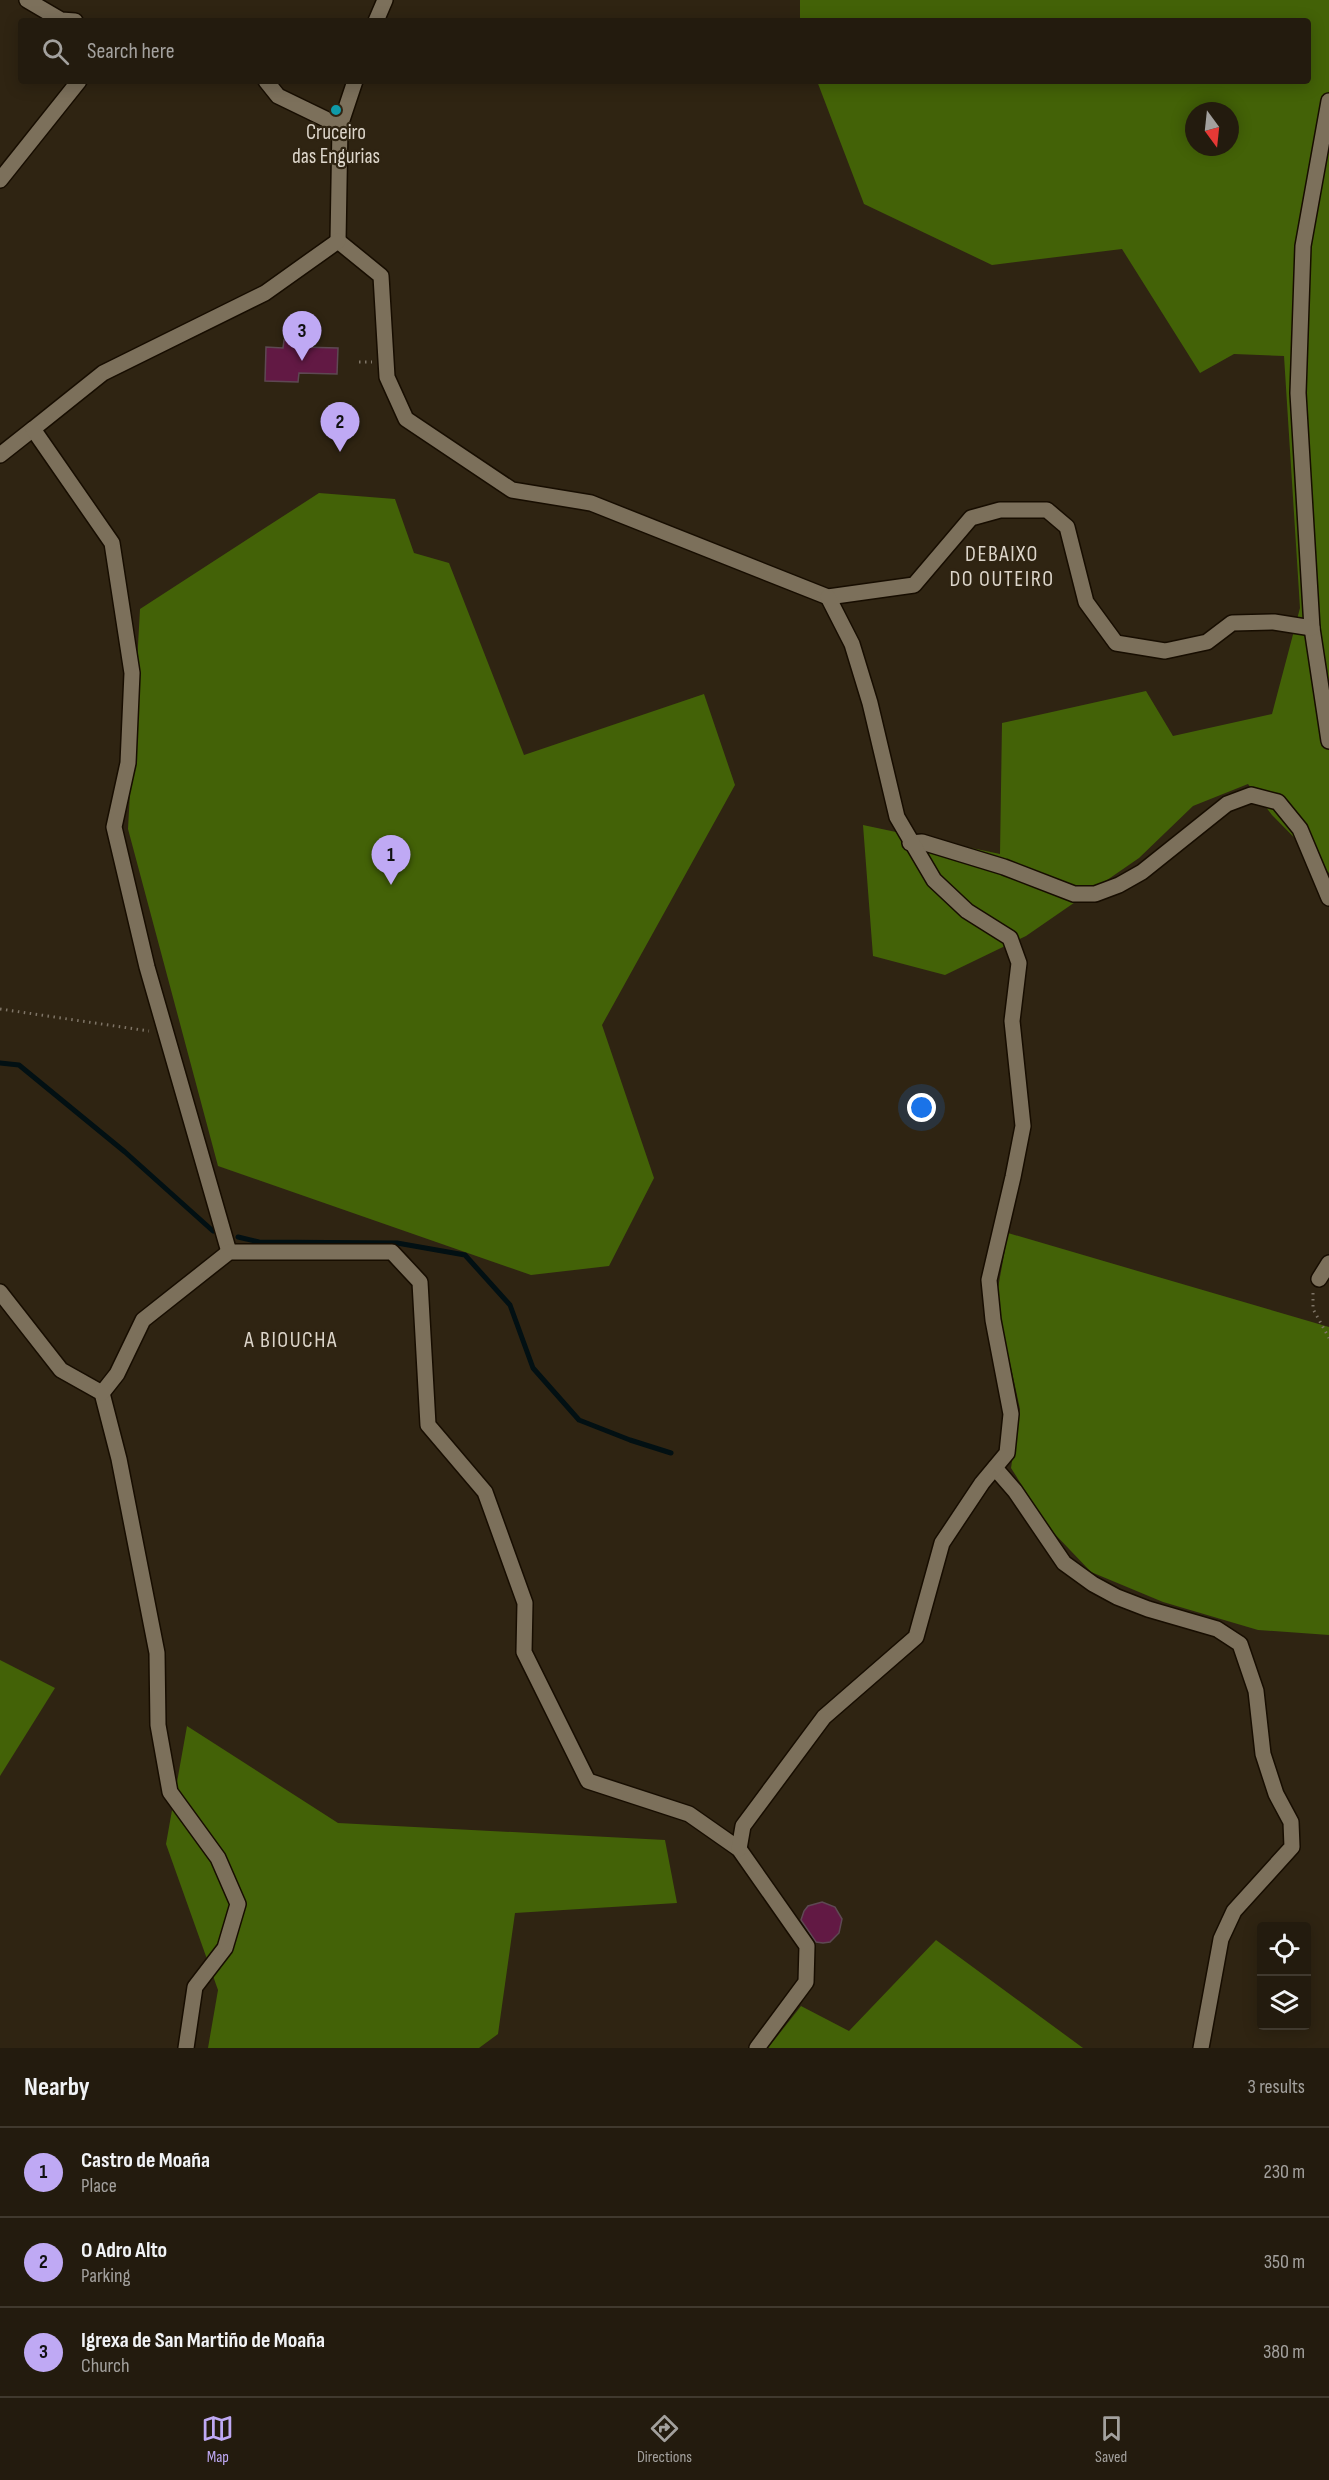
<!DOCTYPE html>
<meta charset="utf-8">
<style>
body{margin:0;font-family:"Sofia Sans Condensed",sans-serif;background:#2f281c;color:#f1f3f6}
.controls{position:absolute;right:18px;bottom:18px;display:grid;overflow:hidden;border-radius:6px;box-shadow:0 3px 15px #0003}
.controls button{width:54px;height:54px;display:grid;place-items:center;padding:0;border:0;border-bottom:2px solid #40392e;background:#231b0e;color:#f1f3f6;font:30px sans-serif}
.compass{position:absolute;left:1185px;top:102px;width:54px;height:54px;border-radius:50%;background:#231b0e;box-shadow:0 3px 15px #0003;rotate:165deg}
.you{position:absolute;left:922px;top:1108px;width:21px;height:21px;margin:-15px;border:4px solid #fff;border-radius:50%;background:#1a73e8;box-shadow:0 0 0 9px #1a73e833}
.badge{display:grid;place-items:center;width:39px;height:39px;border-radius:50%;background:#bfa9f4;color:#111;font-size:20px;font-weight:700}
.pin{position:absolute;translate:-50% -50px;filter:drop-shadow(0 2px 3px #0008)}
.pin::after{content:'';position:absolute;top:32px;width:21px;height:18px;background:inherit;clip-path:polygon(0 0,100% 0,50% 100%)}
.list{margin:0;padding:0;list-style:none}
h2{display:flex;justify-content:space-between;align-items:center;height:78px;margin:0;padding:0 24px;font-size:26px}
h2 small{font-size:20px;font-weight:400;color:#a3a19e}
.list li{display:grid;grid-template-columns:39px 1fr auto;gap:18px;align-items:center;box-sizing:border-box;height:90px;padding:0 24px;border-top:2px solid #40392e}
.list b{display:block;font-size:22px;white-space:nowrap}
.list p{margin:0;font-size:20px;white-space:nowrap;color:#a3a19e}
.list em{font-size:20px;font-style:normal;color:#a3a19e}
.icon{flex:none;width:33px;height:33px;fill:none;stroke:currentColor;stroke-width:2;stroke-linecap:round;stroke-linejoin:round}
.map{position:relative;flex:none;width:1329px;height:2048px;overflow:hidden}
.search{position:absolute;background:#231b0e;box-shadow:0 3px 15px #0003;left:18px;right:18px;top:18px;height:66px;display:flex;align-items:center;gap:15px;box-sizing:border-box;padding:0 21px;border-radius:6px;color:#a3a19e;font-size:22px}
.sheet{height:348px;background:#231b0e}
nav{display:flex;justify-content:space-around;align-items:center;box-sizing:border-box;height:84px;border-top:2px solid #40392e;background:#231b0e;font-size:16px;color:#a3a19e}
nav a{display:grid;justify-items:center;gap:3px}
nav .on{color:#bfa9f4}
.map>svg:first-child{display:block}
</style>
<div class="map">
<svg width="1329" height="2048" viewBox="0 0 1329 2048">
<rect width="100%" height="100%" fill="#2f2412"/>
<!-- forest -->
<g fill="#436207" fill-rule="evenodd">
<path d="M800,0H1329V873L1272,815L1248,784L1193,806L1139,858L1026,936L945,975L873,956L863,825L1000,854L1002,723L1146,691L1173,736L1272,714L1300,608L1284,356L1234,354L1200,373L1122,249L992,265L864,204L817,81H1308V21H800ZM1194,111H1230V147H1194Z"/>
<polygon points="319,493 395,499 414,553 449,563 524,755 704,694 735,785 602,1025 654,1178 609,1266 531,1275 218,1166 128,829 140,609"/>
<polygon points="1008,1233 1329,1327 1329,1635 1258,1630 1163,1602 1091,1572 1049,1528 1011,1468 1020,1409 996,1299"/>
<polygon points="0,1660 55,1688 0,1776"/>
<polygon points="187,1726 338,1823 665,1840 677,1903 515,1913 498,2034 479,2048 208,2048 218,1990 166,1844"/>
<polygon points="936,1940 1083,2048 768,2048 801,2006 849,2031"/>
</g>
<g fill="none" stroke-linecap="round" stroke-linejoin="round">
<!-- stream -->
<g stroke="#021013" stroke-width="5">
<polyline points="0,1063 19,1065 125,1152 213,1231"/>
<polyline points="238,1237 259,1242 397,1243 465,1255 510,1305 533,1368 579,1420 630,1440 671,1453"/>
</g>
</g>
<!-- building -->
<g fill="#621944" stroke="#5e4853" stroke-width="1.5">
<polygon points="284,340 300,340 300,347 338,348 337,374 299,373 298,382 265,381 266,347 283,348"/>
<polygon points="822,1902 835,1907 842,1919 839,1933 830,1942 823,1943 816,1942 801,1920 804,1911 808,1906"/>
</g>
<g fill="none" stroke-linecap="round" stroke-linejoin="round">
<!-- minor casing -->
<g stroke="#170d00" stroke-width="18">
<g id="minor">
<polyline points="27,0 61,20 75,21"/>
<polyline points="376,21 385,0"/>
<polyline points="266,81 278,96 340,126"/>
<polyline points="1329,101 1303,246 1298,393 1312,628 1329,741"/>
<polyline points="0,180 79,81"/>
<polyline points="338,241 381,276 387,377 406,419 512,490 591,503 828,597 914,585 971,518 1000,510 1047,510 1067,527 1086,602 1116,643 1165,651 1207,642 1232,623 1274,622 1312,628"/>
<polyline points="338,241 340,126 355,81"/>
<polyline points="0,455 33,429"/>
<polyline points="910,843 922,842 1004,867 1074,894 1095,894 1119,885 1142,872 1227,804 1251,795 1278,802 1300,829 1329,898"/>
<polyline points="229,1252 147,967 114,827 128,763 132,673 112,543 33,429 103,373 265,293 338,241"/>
<polyline points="1319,1279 1329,1263"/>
<polyline points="0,1292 61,1370 102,1393 119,1459 157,1653 158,1725 170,1792 218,1858 238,1904 225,1948 195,1987 186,2048"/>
<polyline points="102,1393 117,1374 143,1320 229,1252 392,1252 420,1282 428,1425 485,1492 525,1603 524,1652 588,1781 689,1814 739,1849 807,1946 806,1982 757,2048"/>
<polyline points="995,1468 1015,1491 1064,1563 1093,1584 1117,1597 1148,1609 1217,1629 1240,1644 1256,1691 1263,1754 1276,1794 1291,1822 1292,1847 1234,1911 1221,1939 1201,2048"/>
<polyline points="739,1849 743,1826 824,1717 916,1637 942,1543 982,1483 1007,1453 1011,1414 993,1320 989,1280 1013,1177 1023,1126 1012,1021 1019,963 1010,938 967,911 934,880 897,817 870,703 852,644 828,597"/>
</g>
</g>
<!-- path -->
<g stroke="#7f7567" stroke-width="3" stroke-dasharray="1.5 4.5" stroke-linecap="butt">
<polyline points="359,362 372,362"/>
<polyline points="0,1009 149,1031"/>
<polyline points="1313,1293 1313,1309 1329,1338"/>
</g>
<!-- minor -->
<use href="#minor" stroke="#7c705b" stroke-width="15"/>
</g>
<!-- markers -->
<circle fill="#0f9aa8" stroke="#2f2412" stroke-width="2" cx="336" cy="110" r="6"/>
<g text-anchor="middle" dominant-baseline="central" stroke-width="4.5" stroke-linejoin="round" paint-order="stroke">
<!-- poi labels -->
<g font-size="21" fill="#ddd6cb" stroke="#2f2412">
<text x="336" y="132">Cruceiro<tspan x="336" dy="24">das Engurias</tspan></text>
</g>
<!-- neighbourhood labels -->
<g font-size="22" letter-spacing="1.5" fill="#ddd6cb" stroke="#2f2412">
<text x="1002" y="554">DEBAIXO<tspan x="1002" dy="25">DO OUTEIRO</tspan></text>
<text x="291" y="1340">A BIOUCHA</text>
</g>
</g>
</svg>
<div class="controls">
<button><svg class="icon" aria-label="locate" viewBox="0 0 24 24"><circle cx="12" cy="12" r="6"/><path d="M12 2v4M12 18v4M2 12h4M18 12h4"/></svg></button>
<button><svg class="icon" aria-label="layers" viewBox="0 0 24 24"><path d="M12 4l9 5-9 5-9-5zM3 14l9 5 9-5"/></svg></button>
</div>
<svg class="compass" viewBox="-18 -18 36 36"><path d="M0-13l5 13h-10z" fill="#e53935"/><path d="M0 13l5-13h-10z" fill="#a3a19e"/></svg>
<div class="you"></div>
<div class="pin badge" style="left:391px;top:885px">1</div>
<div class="pin badge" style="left:340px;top:452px">2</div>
<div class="pin badge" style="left:302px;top:361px">3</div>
<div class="search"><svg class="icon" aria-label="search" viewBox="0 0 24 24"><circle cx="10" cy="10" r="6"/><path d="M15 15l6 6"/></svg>Search here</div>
</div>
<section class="sheet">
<h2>Nearby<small>3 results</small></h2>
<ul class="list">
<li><span class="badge">1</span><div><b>Castro de Moaña</b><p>Place</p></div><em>230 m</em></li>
<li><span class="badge">2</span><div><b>O Adro Alto</b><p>Parking</p></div><em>350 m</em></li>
<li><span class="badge">3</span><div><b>Igrexa de San Martiño de Moaña</b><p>Church</p></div><em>380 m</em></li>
</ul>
</section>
<nav>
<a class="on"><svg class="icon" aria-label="map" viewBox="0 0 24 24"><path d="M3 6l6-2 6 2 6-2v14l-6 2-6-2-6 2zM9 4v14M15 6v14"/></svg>Map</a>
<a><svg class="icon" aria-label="directions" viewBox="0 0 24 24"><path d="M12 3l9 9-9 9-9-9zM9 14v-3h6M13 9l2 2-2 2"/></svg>Directions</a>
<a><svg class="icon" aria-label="saved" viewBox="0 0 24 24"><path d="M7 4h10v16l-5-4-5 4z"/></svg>Saved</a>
</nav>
